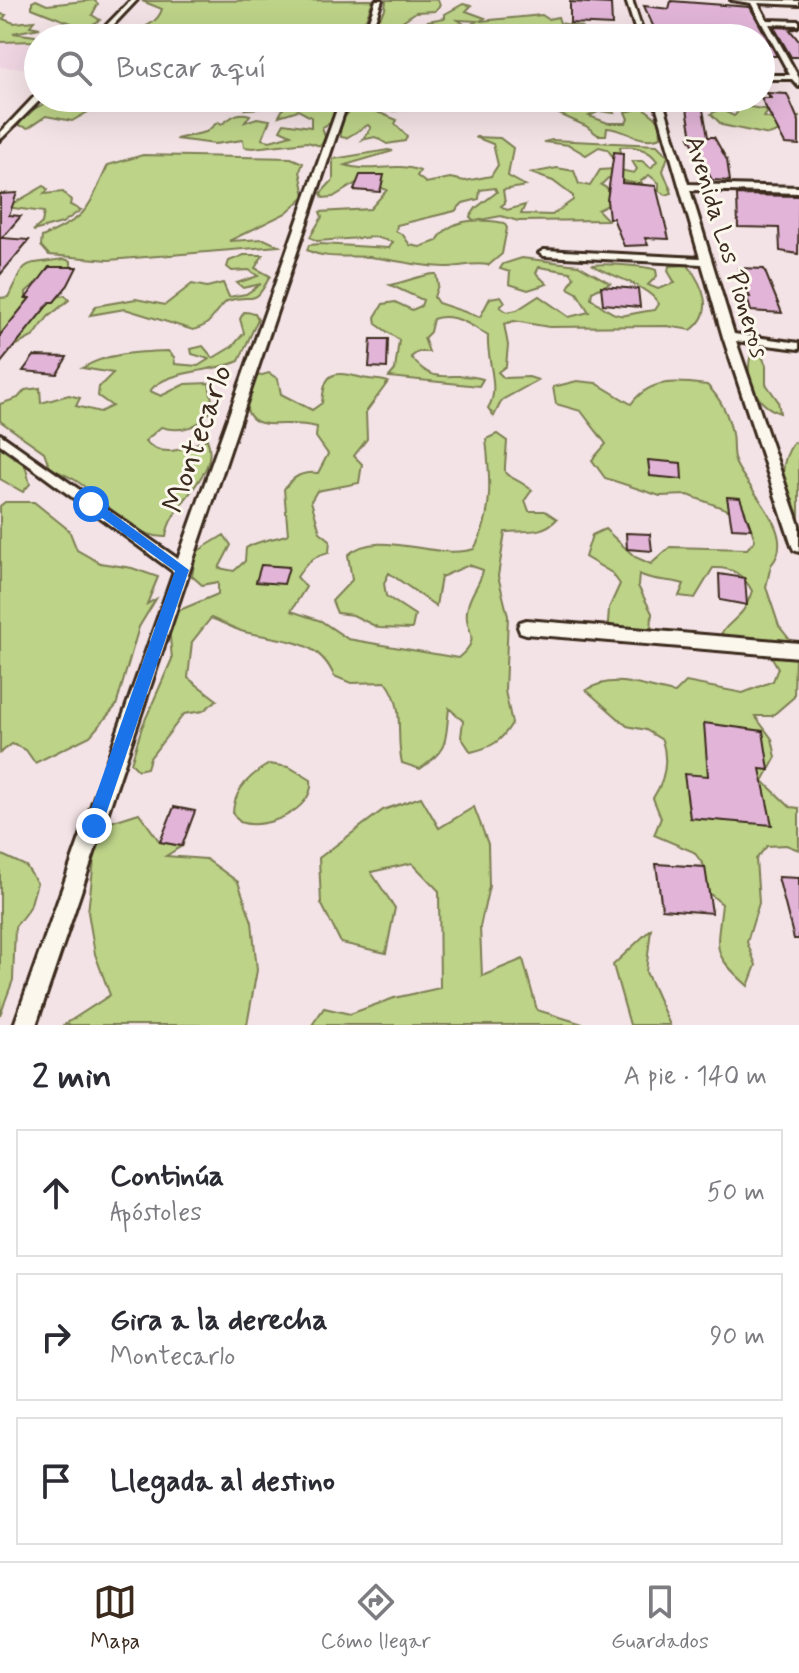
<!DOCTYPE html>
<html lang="es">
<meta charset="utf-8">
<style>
body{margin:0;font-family:Mynerve,sans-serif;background:#f2f2f3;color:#2b2b33}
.stop{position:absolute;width:24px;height:24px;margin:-18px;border:6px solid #1a73e8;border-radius:50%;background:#fff}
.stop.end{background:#1a73e8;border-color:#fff;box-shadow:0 2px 8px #0008}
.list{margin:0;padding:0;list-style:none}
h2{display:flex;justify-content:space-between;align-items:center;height:104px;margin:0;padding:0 32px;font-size:34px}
h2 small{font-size:26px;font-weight:400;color:#7c7c81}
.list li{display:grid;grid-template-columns:52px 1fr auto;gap:24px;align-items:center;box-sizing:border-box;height:128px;margin:0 16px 16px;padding:0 16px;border:2px solid #e1e1e2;border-radius:0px}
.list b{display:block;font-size:30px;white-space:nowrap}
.list p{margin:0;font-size:26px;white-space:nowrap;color:#7c7c81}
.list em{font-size:26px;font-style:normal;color:#7c7c81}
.icon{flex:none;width:44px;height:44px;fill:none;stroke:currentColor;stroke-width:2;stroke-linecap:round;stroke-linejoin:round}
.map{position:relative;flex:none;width:799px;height:1025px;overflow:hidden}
.search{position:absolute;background:#fff;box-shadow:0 8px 32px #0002;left:24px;right:24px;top:24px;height:88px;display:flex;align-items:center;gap:20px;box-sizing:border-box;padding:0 28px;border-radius:44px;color:#7c7c81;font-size:30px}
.sheet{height:536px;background:#fff}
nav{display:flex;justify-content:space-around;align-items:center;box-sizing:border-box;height:112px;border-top:2px solid #e1e1e2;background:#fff;font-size:22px;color:#7c7c81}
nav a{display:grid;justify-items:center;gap:4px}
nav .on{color:#3b2a1e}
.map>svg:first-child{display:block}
</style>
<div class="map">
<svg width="799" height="1025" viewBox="0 0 799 1025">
<rect width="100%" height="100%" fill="#f4e3e6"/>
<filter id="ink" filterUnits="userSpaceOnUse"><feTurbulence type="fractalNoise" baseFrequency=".0125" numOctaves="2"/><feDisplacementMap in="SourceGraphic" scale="16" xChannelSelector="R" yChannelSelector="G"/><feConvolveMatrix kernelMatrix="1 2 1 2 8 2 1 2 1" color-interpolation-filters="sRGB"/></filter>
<g filter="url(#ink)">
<!-- built -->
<polygon fill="#efd5e2" points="0,42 38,44 38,69 0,67"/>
<!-- green -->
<g fill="#bdd388" stroke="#7c7e53" stroke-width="2">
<path d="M36,0L47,5L94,0L98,4L92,15L100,20L86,28C67,22 49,15 32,8V2Z"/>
<path d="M373,0L366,19L358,28L359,38H117C133,31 157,27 162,9L142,1Z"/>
<polygon points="386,0 438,0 440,5 435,11 416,12 392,28 373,26 385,9"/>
<polygon points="463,4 471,6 466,11 485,18 480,21 542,15 548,19 558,17 560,23 581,27 572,32 574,35 624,33 633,38 573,38 545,27 537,33 522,32 533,38 497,38 471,32 470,25 477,21 458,20 464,24 463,33 427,21 445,18 445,14"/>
<polygon points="0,14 6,15 3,19 14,23 34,21 30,26 40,28 13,33 35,36 38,41 0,42"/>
<polygon points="47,98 79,98 75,109 93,109 72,121 46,116 28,128 15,124 20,117 47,102"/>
<path d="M181,98L312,101L340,98L335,121L322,127L325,137L321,146L307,142L253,148L244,147L243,140L215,144L176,139L206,132L218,122L222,124C232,117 237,111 250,115L245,122L257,118L270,120L262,139L270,141L291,135L280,130L284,123L311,127V117L298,110L279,116L284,107L246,109L249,106L246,104L224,108Z"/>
<polygon points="350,98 406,98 408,103 445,104 393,111 389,105 371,102 370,109 397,120 395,124 407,136 405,141 387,144 375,137 362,140 371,128 368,125 346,138 341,137 339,123 352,109"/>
<path d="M602,98H607L614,113L600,111L589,116L608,123H626L628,119L625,112L634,110L625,98H631L660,121L661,137C640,145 627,129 607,128L606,135H598L586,126L557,113L535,111L553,105L581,109L573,104L599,102Z"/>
<polygon points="743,106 769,110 764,117 779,121 799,117 799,124 769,135 722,125 711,114 720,109 734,116 737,113 735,110"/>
<path d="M475,137L500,138L513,148L508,176L526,186L503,190L505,203L501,206L507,210L525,205L521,214L552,215L573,200V196L553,181L531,173L557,168L574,171L579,184L590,186L600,170L615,169L634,173L637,169L632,161H642L651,168L657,161C649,149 633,145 620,147L622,159L613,157L607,149L599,147L586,155L569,145L544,142L552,140L657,145L668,156L663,171L672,193L666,195L659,191V183L649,175L641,181L643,185L608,178L601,185L614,192L610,204L598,210L608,220L518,221L501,216L475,221L470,217L476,208L497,192L495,188L480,190L479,199L463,203L455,211L397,225L396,231L403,235L410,245L420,247L437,241C450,217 479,219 504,223L507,228L502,254L489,265C472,262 462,267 445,267C420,267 395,260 370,257C349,255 326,260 307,250L309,245L320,244L389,248L393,242L375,237L317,241L310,237L322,217L320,212L370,209L387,190L361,180L333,197L323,198L321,193L333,180V159L388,150L393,151L345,165C370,174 395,161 420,171L417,176L426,183L450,178L465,181L491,176L498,165L493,144Z"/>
<path d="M143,155L291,158L303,163L300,171L305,196L286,213L229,241L264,239L279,246L109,260L49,255L41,246L42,237C90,215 86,212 108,165Z"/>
<polygon points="44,186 48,190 44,194 63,192 71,200 70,205 81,210 62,223 33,231 42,223 44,212 6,207 5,203 16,202"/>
<path d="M244,255H263L255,268L270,276C253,310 254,292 227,301C213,313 213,325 193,330L125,309L90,315L96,306L136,299L165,305L192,284L207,287L223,283L229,297L246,294L261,284L243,288L237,283L258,276L249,270L232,271L227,267L229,261Z"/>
<path d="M522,258L578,265L610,283L592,292L591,298C625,324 616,314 655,310L659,304C647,284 611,277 593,265C603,263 648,266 656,270L657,276L648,285L658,289L675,283L668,271L669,266L688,265C703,286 716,312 691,330L667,326L549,327L514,321L504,324L508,345L506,366L498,372L504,378L529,377L538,380L502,400L494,416L488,408C501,389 486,359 488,336C472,325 453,312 433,319L430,332L424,338L429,352H418L411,357C436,389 451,369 483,379L479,386L389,377L395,370L399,340L376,324L375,317L383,304L395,302L412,310L421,306L423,300L390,285C403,283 426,273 436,274L438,285L434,297L438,303L480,317L490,298L501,296L505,302L500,307L507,312L517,310L539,296L569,317L589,312L577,293L568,288L574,277L570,272L539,267L536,273L547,284L528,290L509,284L510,272L500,269L503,264Z"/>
<path d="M64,259L71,261V267L39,280L26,292V298C43,303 50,298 65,295L69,300L48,317L34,336L0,354V298L8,297C28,256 21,266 64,259Z"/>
<path d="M244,312L255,313L258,319L239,361C215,372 165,370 150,391L161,396L185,384L209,383L213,406C204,427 181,433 161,427L145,441C164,460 186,448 207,439C222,475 169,503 166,537C130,538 106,501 78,482C70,476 60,473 50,468L44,452L0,421V404L18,398L25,390L40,388L41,403L69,395L80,398L76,406L100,412L112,406L98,396L99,387L113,373L82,368C108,353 137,352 168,351L174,357L175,364L198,366L209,359L192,354L191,349L203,346L213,358L233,346L244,333L240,319Z"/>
<path d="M759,350L766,365V384L778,401L780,413C755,405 744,378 751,354Z"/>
<path d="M269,373L278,379L281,394L312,410L322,403C325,370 333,371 363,378C371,380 380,379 388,382L366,412L367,439L354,456L362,464L359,483L317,491L311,501L320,532L330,540L329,552C314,556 306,563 297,577L306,587L291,611L321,621L348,639L458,658C486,635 461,632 468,606C471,592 481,583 483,570L469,565L441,577L436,606L389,573L384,583L386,596L415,615L412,629L379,628L353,615L337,613L332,601L352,580L348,555C378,527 434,561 474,549C494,515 490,476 486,439L497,434L507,441C504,488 499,465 532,490L525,500L529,511H545L557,519C542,535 525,530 505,532L498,576L508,616L505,691L512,723C501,742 492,747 471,752L461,737L463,721L449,708C445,741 450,748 420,769L402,763C395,735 406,707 386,682L351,683L334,676C318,636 276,641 241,631C231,627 221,622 211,618L192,642L188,678L217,700L203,711L184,714L150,758L147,768L138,770L131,763L142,727L172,659L169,626L175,612L218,594V582L202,585L192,576L196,552L224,535L231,545L219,568L234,571L245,561L246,548C260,539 273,540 288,534L284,489C294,476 301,472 318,473L328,454L316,437L317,427C274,416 241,444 244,380Z"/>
<path d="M577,381L596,383L631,404C650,378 677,381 707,385C720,398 729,416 732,434C734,444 731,454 736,464C748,490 799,535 771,565L766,587L779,626L790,640L795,655L794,697L772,716H755L772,739L776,757L763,781L790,807L799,808V850L786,845L767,846L756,859L759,903L747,942L756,965L748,986C710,952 717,951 722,904L703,888L705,867L694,852L654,835L661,818L653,798C665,780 669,762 662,740L646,730L627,726L586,690C616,672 644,688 675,693L686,682L743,693L773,681L778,668L769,652L735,645L720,635C736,613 742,621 752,591C743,574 732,567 713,568L695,598L679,596L684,584C668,579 655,582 639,574L638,586L652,613L651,638L636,644L608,623L609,608L620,584L612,573L585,557L592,535L605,529L635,557L651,564L670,547L747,549L755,540L747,517L688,495L660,496L605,478L592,460L606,444L581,411L556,404L553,387Z"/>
<path d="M794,442L799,445V532C795,499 769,477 794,442Z"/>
<polygon points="0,448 25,465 30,484 23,492 0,479"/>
<polygon points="5,502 34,502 69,530 77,550 100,563 132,568 158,577 147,604 156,599 139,627 116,706 90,736 35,763 26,750 12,744 0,753 0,506"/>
<path d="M269,764L289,767L311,780C315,810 264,831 240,822L233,814C233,791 250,775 269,764Z"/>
<polygon points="421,797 439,828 474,807 488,844 489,886 480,927 482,976 523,959 537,1010 586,1025 312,1025 324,1008 350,1014 394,998 440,988 439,891 412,863 371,872 395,908 386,953 341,943 321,903 319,858 383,810"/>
<polygon points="139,813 160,842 182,846 166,856 206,859 238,882 252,922 257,970 247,1025 64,1025 110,995 95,954 88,912 98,826"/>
<polygon points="0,854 26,866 37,883 30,907 15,927 13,980 0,1015"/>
<polygon points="651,929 646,972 670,1025 630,1025 613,965"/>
</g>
<!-- building -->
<g fill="#e2b5d8" stroke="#3b2a1e" stroke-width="2">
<polygon points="671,1 750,7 777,56 761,56 761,36 655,30 644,6 669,9"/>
<polygon points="570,2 611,4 612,25 570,23"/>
<polygon points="774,27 799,28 790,30 799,41 799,57 791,57"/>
<polygon points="767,93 787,94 799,122 799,145 785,144 761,98 771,98"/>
<polygon points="686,103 702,104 708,137 714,137 727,160 730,181 712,180 689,137 692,137"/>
<polygon points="614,152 623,153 622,183 656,186 669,239 645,238 648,245 624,246 613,218 609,218 607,200"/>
<polygon points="360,175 384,175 380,192 354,190"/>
<polygon points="17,193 9,215 21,216 2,238 29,240 0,275 0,194"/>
<polygon points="737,195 799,196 798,254 780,251 779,228 738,227"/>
<polygon points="49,267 77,267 68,285 54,302 50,302 0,364 0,335 30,298 26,298"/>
<polygon points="738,268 764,269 782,313 751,311 747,297 750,297"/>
<polygon points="601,286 638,289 640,307 603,304"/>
<polygon points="371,339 388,339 387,368 369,367"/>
<polygon points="34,356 67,357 57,374 23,371"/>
<polygon points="648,460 681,463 682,479 650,476"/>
<polygon points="727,497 740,498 751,529 732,528"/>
<polygon points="626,533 650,534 652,551 627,549"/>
<polygon points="261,565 289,567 284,584 256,582"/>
<polygon points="719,574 745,578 747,605 720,600"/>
<polygon points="704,723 763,731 769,770 760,769 772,825 690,818 684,774 708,776"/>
<polygon points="174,807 195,811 182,846 160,842"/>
<polygon points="656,864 705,867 712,913 662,909"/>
<polygon points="778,877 799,878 799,939 794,939"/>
</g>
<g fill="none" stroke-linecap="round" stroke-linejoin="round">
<!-- street casing -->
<g stroke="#3b2a1e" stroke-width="6">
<g id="street">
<polygon points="131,0 137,0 101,38 94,38"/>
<polygon points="376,0 382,0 369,38 363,38"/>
<polygon points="626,0 632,0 643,33 726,36 729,38 638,38"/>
<polygon points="731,0 799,1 799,5 758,3 767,20 799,21 799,25 769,24 799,78 799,87 792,79 761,79 761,75 790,75 751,3"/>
<polygon points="35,96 42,98 0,140 0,133"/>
<polygon points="341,98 349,98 36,1025 14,1025 174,572 0,444 0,434 178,559"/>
<polygon points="654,98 662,98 688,184 799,187 799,193 690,190 734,334 799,343 799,349 736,341 799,525 799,552 794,550 792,546 723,337 702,264 544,256 539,253 544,250 700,258"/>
<polygon points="526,620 799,643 799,657 526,634 520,632 518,627 520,622"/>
</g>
</g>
<!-- street -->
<use href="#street" fill="#fbf7ec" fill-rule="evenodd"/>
</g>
</g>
<!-- route -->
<polygon fill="#1a73e8" points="87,501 96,501 189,570 102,826 94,834 85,826 175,571 87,507"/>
<g text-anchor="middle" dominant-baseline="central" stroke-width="6" stroke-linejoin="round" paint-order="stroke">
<!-- far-street labels -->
<g font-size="26" fill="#3b2a1e" stroke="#fbf7ec">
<text transform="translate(726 247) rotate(73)">Avenida Los Pioneros</text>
</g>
<!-- street labels -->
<g font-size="32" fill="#3b2a1e" stroke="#fbf7ec">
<text transform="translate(198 439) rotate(-71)">Montecarlo</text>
</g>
</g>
</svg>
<div class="stop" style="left:91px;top:504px"></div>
<div class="stop end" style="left:94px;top:826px"></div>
<div class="search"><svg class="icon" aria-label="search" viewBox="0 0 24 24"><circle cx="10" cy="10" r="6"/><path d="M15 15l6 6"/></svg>Buscar aquí</div>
</div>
<section class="sheet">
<h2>2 min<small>A pie · 140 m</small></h2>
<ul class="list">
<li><svg class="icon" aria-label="ahead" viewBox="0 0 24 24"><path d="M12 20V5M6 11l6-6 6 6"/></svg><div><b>Continúa</b><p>Apóstoles</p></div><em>50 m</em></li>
<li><svg class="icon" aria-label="right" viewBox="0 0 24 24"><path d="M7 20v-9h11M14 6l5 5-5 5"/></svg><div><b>Gira a la derecha</b><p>Montecarlo</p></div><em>90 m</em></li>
<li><svg class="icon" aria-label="arrive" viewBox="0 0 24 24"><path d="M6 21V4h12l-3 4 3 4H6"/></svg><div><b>Llegada al destino</b></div></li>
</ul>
</section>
<nav>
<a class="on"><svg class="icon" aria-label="map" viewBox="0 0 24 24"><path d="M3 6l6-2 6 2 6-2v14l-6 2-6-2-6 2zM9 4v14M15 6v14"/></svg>Mapa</a>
<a><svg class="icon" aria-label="directions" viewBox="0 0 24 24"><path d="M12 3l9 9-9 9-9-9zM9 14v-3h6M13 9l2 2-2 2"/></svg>Cómo llegar</a>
<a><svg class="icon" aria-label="saved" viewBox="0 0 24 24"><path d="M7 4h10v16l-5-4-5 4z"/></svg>Guardados</a>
</nav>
